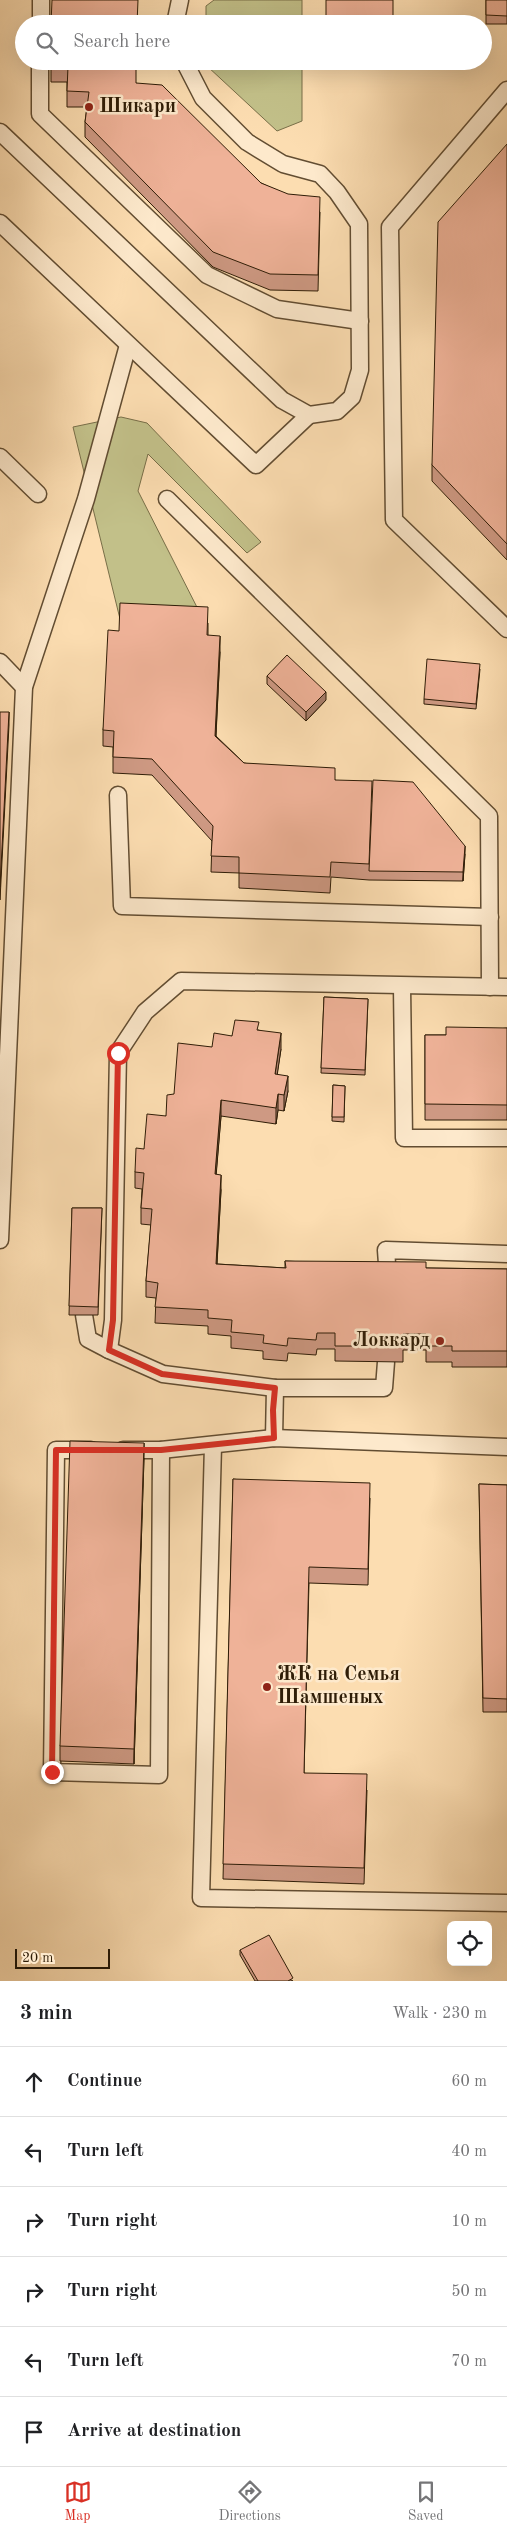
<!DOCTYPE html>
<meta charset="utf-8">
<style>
body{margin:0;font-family:"Old Standard TT",serif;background:#f6f6f6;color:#202124}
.controls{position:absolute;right:15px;bottom:15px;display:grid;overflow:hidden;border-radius:8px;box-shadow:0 5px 20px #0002}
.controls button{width:45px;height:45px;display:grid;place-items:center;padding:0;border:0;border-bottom:1px solid #e0e0e0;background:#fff;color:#202124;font:25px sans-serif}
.scale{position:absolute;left:15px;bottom:12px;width:95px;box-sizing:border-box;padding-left:5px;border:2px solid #2f1d07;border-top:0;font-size:14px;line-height:18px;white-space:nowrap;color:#2f1d07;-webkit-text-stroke:4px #fde9cc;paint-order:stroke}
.stop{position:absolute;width:15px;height:15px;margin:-11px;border:4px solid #d93025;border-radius:50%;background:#fff}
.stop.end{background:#d93025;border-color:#fff;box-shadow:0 1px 5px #0008}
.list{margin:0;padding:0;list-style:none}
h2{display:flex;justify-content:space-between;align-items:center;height:65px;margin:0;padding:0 20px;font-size:21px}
h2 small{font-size:16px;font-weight:400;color:#757577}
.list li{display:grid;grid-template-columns:32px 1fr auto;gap:15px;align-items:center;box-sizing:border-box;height:70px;padding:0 20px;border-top:1px solid #e0e0e0}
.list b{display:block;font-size:19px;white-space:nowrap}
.list em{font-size:16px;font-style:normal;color:#757577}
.icon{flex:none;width:28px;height:28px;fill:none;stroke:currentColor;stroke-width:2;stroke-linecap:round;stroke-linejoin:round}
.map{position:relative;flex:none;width:507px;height:1981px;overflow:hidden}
.search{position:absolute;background:#fff;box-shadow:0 5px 20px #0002;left:15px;right:15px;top:15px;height:55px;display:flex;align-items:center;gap:12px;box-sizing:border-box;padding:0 18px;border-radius:28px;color:#757577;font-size:19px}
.sheet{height:485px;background:#fff}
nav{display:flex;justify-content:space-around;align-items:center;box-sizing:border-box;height:70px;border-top:1px solid #e0e0e0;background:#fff;font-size:14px;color:#757577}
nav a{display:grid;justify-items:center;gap:2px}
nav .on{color:#d93025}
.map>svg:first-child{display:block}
</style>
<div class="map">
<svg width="507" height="1981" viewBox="0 0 507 1981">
<rect width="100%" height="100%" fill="#fcddb1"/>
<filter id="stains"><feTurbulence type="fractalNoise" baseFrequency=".004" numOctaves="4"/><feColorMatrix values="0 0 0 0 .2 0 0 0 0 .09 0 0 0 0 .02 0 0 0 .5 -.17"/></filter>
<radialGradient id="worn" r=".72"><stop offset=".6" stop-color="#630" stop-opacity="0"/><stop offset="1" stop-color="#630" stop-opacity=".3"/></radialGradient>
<!-- green -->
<g fill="#c2c089" stroke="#786e48">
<polygon points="214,0 302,0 302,24 206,24 206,6"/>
<polygon points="207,61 302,61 302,121 277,131 207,66"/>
<polygon points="121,417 147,423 261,542 247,553 148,454 138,491 205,623 120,619 73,427"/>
</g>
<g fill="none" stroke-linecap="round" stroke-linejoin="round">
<!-- lane casing -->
<g stroke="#624d32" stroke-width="19">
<g id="lane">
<polyline points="41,24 41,0"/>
<polyline points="175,24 180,0"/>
<polyline points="40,61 40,114 207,275 277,309 360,321"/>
<polyline points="507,90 390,227 394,520 507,629"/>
<polyline points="0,132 282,400 309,415 337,411 352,397 360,370 359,224 337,192 320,174 283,164 247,142 203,98 184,61"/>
<polyline points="0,223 256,465 309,415"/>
<polyline points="0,457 38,494"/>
<polyline points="167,499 489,816 490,987"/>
<polyline points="0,662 24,687"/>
<polyline points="118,795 122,906 490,917"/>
<polyline points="402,986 404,1138 507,1138"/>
<polyline points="0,1240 24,687 86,499 128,345"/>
<polyline points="388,1278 386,1250 507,1254"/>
<polyline points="84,1315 88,1339 109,1350"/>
<polyline points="275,1388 163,1374 109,1350 113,1320 118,1053 145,1012 181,981 507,987"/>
<polyline points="274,1438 275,1388 384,1388 386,1362"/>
<polyline points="213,1445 201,1898 507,1903"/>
<polyline points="91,1450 56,1450 52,1772 159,1775 161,1450"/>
<polyline points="123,1450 161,1450 274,1438 507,1447"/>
</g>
</g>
<!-- lane -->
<use href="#lane" stroke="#fde9cc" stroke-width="16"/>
</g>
<!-- wall -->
<g fill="#ce9983" stroke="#2f1d07">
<rect x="486" y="0" width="21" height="24"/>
<polygon points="51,61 136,83 261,183 320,212 318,291 270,290 213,267 85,137 85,122 87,107 67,107 67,82 51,82"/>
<polygon points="507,144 507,560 432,481 432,465"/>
<polygon points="208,623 208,635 220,652 216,736 244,763 335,780 465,854 463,881 369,880 331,877 330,893 239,888 239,873 211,872 212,841 152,775 113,773 113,747 103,746 103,730 119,631"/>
<polygon points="480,669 476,709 424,704 424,699"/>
<polygon points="267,676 326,700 306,721 267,684"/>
<polygon points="324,997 368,999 365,1075 321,1073"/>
<polygon points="507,1028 507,1120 425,1120 425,1035 446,1035"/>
<polygon points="259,1030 281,1049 277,1074 288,1091 284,1111 278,1110 276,1124 221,1116 216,1174 221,1190 217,1264 285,1268 285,1261 426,1268 507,1269 507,1367 452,1367 452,1362 426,1362 426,1350 403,1350 403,1362 335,1361 335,1349 317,1349 316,1355 288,1353 287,1361 263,1359 263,1351 231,1348 231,1336 208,1334 208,1326 155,1323 156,1298 146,1297 146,1281 151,1225 141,1224 141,1208 142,1189 135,1188 135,1172 144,1149 166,1116 174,1094 212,1047 232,1036"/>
<polygon points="333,1085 345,1086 344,1122 332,1121"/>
<polygon points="72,1208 102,1208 98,1315 69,1315"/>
<polygon points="144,1458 134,1764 60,1761 60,1746"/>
<polygon points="233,1479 370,1498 368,1585 309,1583 304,1773 367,1790 364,1884 223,1879"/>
<polygon points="479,1484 507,1485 507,1712 483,1712"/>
<polygon points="240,1950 293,1981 255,1981 240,1955"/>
</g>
<!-- shaded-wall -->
<g fill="#a77d6a" stroke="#2f1d07">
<polygon points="220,636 220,652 215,752 215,736"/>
<polygon points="326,692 326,700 306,721 306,712"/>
<polygon points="9,712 9,725 0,900 0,887"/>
<polygon points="465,846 465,854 463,881 463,872"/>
<polygon points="281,1033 281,1049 275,1090 275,1074"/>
<polygon points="288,1076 288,1091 284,1111 284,1095"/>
<polygon points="278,1094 278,1110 276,1124 276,1108"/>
<polygon points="221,1100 221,1116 215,1189 215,1174"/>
<polygon points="221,1175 221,1190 216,1280 216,1264"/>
<polygon points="144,1443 144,1458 134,1764 134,1749"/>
</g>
<!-- building -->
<g fill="#efb298" stroke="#2f1d07">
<polygon points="52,0 138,0 137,24 51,24"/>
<rect x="326" y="0" width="67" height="24"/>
<polygon points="486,0 507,0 507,16 486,15"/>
<polygon points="51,61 136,61 136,83 162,85 261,183 288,194 320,197 318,275 270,274 213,252 85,122 89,92 67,91 68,66 51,66"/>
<polygon points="507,144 507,544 432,465 438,222"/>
<polygon points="120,603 208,607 207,635 220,636 215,736 244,763 335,768 335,780 372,781 369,864 331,862 330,877 239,873 239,857 211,856 213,826 152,759 113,757 114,731 103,730 108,630 119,631"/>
<polygon points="287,655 326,692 306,712 267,676"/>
<polygon points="427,659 480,664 476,704 424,699"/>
<polygon points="0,712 9,712 0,887"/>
<polygon points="373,780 413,782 465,846 463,872 369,871"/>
<polygon points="324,997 368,999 365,1070 321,1068"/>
<polygon points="235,1020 259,1022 257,1030 281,1033 275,1074 288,1076 284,1095 278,1094 276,1108 221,1100 215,1174 221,1175 216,1264 286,1268 285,1261 426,1262 426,1268 507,1269 507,1351 452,1351 452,1346 426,1346 426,1334 403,1334 403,1346 335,1346 335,1333 317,1333 316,1340 288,1338 287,1346 263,1343 264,1335 231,1332 232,1320 208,1318 208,1310 155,1307 158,1283 146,1281 152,1209 141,1208 144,1173 135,1172 136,1148 144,1149 147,1114 166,1116 167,1095 174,1094 178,1043 212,1047 214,1033 232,1036"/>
<polygon points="446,1027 507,1028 507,1105 425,1104 425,1035 446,1035"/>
<polygon points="333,1085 345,1086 344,1117 332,1117"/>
<polygon points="72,1208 102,1208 98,1307 69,1306"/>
<polygon points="70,1441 144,1443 134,1749 60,1746"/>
<polygon points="233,1479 370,1483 368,1569 309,1567 304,1773 367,1774 364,1868 223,1864"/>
<polygon points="479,1484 507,1485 507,1699 483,1698"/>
<polygon points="269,1935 293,1978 288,1981 258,1981 240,1950"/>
</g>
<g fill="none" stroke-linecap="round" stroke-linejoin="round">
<!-- route -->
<polyline stroke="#d93025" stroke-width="6" points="52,1772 56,1450 161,1450 274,1438 273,1410 275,1388 162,1374 109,1350 113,1320 118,1053"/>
</g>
<!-- markers -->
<g fill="#8f2418" stroke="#fde9cc" stroke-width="2">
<circle cx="89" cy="107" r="5"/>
<circle cx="440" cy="1341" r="5"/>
<circle cx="267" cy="1687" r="5"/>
</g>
<g text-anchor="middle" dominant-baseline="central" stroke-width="5" stroke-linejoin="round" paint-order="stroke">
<!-- poi labels -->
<g font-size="20" font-weight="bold" fill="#2f1d07" stroke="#fde9cc" text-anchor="start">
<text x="99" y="107">Шикари</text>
<text x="430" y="1341" text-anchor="end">Локкард</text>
<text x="277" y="1675">ЖК на Семья<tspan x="277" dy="23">Шамшеных</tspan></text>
</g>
</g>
<rect width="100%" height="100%" filter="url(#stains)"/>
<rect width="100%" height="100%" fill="url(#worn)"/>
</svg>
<div class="controls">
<button><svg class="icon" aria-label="locate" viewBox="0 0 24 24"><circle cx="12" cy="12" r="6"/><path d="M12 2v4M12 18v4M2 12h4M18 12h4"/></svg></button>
</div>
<div class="scale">20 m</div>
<div class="stop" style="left:118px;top:1053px"></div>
<div class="stop end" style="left:52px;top:1772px"></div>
<div class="search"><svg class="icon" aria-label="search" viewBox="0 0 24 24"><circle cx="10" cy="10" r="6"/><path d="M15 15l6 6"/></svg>Search here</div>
</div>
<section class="sheet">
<h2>3 min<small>Walk · 230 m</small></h2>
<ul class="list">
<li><svg class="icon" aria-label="ahead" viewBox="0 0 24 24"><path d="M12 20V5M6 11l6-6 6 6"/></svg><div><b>Continue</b></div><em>60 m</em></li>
<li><svg class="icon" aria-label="left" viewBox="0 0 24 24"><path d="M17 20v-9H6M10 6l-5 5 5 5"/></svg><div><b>Turn left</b></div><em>40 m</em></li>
<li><svg class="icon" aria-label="right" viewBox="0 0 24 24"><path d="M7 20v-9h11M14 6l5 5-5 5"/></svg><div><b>Turn right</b></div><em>10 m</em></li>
<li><svg class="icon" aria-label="right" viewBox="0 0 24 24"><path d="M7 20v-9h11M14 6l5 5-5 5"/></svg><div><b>Turn right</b></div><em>50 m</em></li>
<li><svg class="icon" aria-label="left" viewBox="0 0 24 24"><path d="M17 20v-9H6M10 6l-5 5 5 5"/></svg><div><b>Turn left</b></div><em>70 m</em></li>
<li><svg class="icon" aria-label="arrive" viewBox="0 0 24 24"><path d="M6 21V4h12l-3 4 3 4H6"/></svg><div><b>Arrive at destination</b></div></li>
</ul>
</section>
<nav>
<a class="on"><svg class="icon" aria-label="map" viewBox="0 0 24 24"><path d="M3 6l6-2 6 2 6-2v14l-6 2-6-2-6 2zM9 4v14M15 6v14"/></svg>Map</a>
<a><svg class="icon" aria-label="directions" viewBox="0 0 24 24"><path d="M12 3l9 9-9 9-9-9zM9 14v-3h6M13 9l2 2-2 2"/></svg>Directions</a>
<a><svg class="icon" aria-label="saved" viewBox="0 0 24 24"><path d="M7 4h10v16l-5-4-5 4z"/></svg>Saved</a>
</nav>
